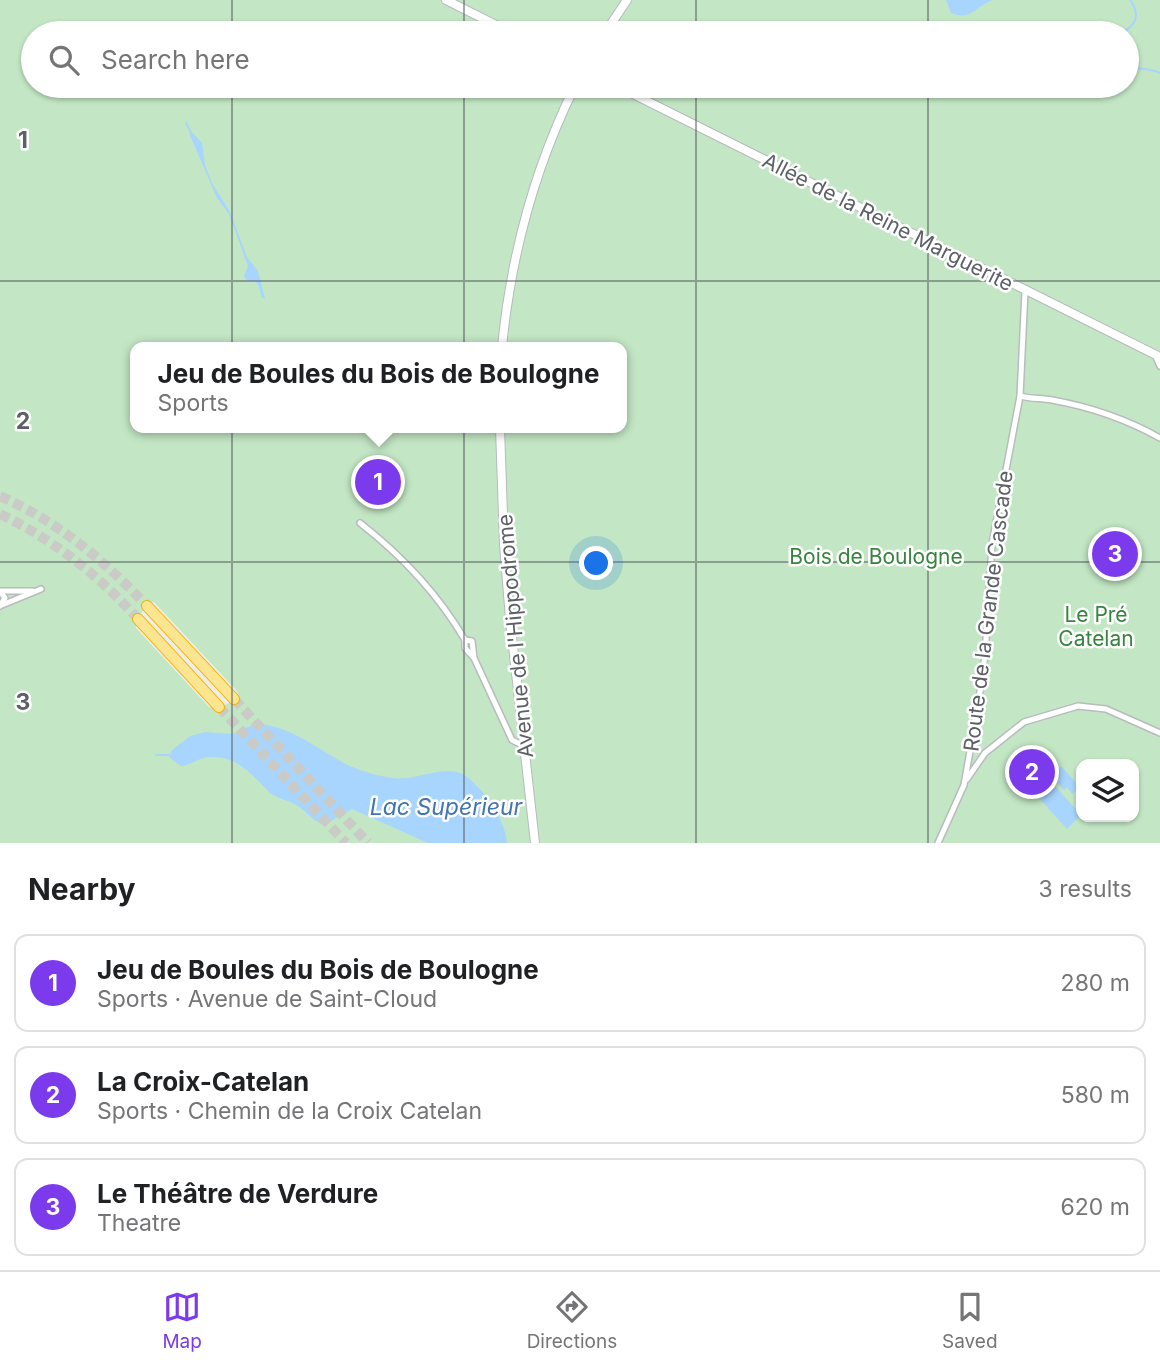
<!DOCTYPE html>
<meta charset="utf-8">
<style>
body{margin:0;font-family:Inter,sans-serif;background:#f2f2f2;color:#202124}
.controls{position:absolute;right:21px;bottom:21px;display:grid;overflow:hidden;border-radius:14px;box-shadow:0 2px 5px #0004}
.controls button{width:63px;height:63px;display:grid;place-items:center;padding:0;border:0;border-bottom:2px solid #e0e0e0;background:#fff;color:#202124;font:35px sans-serif}
.you{position:absolute;left:597px;top:564px;width:24px;height:24px;margin:-18px;border:5px solid #fff;border-radius:50%;background:#1a73e8;box-shadow:0 0 0 10px #1a73e833}
.badge{display:grid;place-items:center;width:46px;height:46px;border-radius:50%;background:#7c3aed;color:#fff;font-size:23px;font-weight:700}
.pin{position:absolute;translate:-50% -50%;border:4px solid #fff;box-shadow:0 2px 7px #0006}
.popup{position:absolute;left:130px;top:342px;width:497px;height:91px;box-sizing:border-box;display:grid;place-content:center;border-radius:14px;background:#fff;filter:drop-shadow(0 2px 5px #0005);font-size:23px;white-space:nowrap;color:#757577}
.popup b{font-size:26px;color:#202124}
.popup::after{content:'';position:absolute;left:50%;top:100%;margin-left:-14px;border:14px solid transparent;border-top-color:#fff}
.list{margin:0;padding:0;list-style:none}
h2{display:flex;justify-content:space-between;align-items:center;height:91px;margin:0;padding:0 28px;font-size:30px}
h2 small{font-size:23px;font-weight:400;color:#757577}
.list li{display:grid;grid-template-columns:46px 1fr auto;gap:21px;align-items:center;box-sizing:border-box;height:98px;margin:0 14px 14px;padding:0 14px;border:2px solid #e0e0e0;border-radius:14px}
.list b{display:block;font-size:26px;white-space:nowrap}
.list p{margin:0;font-size:23px;white-space:nowrap;color:#757577}
.list em{font-size:23px;font-style:normal;color:#757577}
.icon{flex:none;width:38px;height:38px;fill:none;stroke:currentColor;stroke-width:2;stroke-linecap:round;stroke-linejoin:round}
.map{position:relative;flex:none;width:1160px;height:843px;overflow:hidden}
.search{position:absolute;background:#fff;box-shadow:0 2px 5px #0004;left:21px;right:21px;top:21px;height:77px;display:flex;align-items:center;gap:18px;box-sizing:border-box;padding:0 24px;border-radius:38px;color:#757577;font-size:26px}
.sheet{height:427px;background:#fff}
nav{display:flex;justify-content:space-around;align-items:center;box-sizing:border-box;height:98px;border-top:2px solid #e0e0e0;background:#fff;font-size:19px;color:#757577}
nav a{display:grid;justify-items:center;gap:4px}
nav .on{color:#7c3aed}
.map>svg:first-child{display:block}
</style>
<div class="map">
<svg width="1160" height="843" viewBox="0 0 1160 843">
<rect width="100%" height="100%" fill="#efeee6"/>
<!-- green -->
<path fill="#c3e7c4" fill-rule="evenodd" d="M0,0H1160V843H0ZM33,33H1127V86H33ZM135,347H621V428H135ZM154,602L236,690L238,694C234,702 218,710 209,707L136,628L137,619L148,603ZM1081,764H1134V817H1081Z"/>
<!-- water -->
<g fill="#a7d5fe">
<path d="M946,0H992C975,7 971,21 951,13Z"/>
<polygon points="189,133 193,133 202,143 205,165 212,183 230,212 247,257 258,271 265,299 262,298 258,284 254,281 247,281 244,276 248,266 229,214 217,198"/>
<path d="M255,724C287,724 315,747 342,762C357,770 376,776 393,778C415,782 446,762 466,776C485,791 505,819 507,843H428L352,809L324,825C314,822 307,812 298,806C289,800 277,799 269,792C253,775 237,756 211,757C199,757 192,765 181,766L169,757L172,750L190,736L205,732L232,734Z"/>
<polygon points="1061,766 1080,787 1072,794 1067,787 1064,790 1057,782 1060,779 1054,773"/>
<polygon points="1054,785 1081,815 1067,829 1039,798"/>
</g>
<g fill="none" stroke-linecap="round" stroke-linejoin="round">
<!-- stream -->
<g stroke="#a7d5fe" stroke-width="2">
<path d="M1121,33C1136,26 1141,14 1130,0"/>
<path d="M1127,62C1136,72 1149,67 1160,73"/>
<polyline points="186,123 192,134"/>
<polyline points="156,755 169,755"/>
</g>
<!-- highway-tunnel -->
<g stroke="#cacbc6" stroke-width="10" stroke-dasharray="10 5" stroke-linecap="butt">
<path d="M0,496C58,522 104,560 147,606"/>
<path d="M0,514C54,540 98,575 138,619"/>
<polyline points="234,699 368,843"/>
<polyline points="219,707 346,843"/>
</g>
<!-- street casing -->
<g stroke="#b8bbbf" stroke-width="8">
<g id="street">
<polyline points="1155,355 1160,366"/>
<path d="M1020,396C1031,399 1041,398 1052,400C1091,407 1126,419 1160,438"/>
<path d="M360,523C401,555 438,594 465,640"/>
<polyline points="2,605 41,589"/>
<polyline points="0,606 5,598 0,591 33,591"/>
<polyline points="474,658 465,648 465,640 472,641 474,658 512,740 524,746"/>
<polyline points="967,779 985,753 1024,722 1078,706 1106,709 1160,733"/>
<polyline points="938,843 964,785 978,706 985,655 992,544 1020,396 1025,291"/>
</g>
</g>
<!-- secondary casing -->
<g stroke="#b7babf" stroke-width="10">
<g id="secondary">
<polyline points="446,0 512,33"/>
<polyline points="605,33 627,0"/>
<polyline points="617,86 1160,357"/>
<path d="M502,347C511,255 534,169 575,86"/>
<polyline points="500,428 504,544 510,619 535,843"/>
</g>
</g>
<!-- highway casing -->
<g stroke="#f3b103" stroke-width="12">
<g id="highway">
<polyline points="147,606 234,699"/>
<polyline points="138,619 219,707"/>
</g>
</g>
<!-- street -->
<use href="#street" stroke="#fff" stroke-width="5"/>
<!-- secondary -->
<use href="#secondary" stroke="#fff" stroke-width="8"/>
<!-- highway -->
<use href="#highway" stroke="#fce590" stroke-width="10"/>
</g>
<!-- grid -->
<path fill="none" stroke="#5d6166" stroke-width="2" stroke-opacity="0.55" d="M232,0V33M464,0V33M696,0V33M928,0V33M232,86V843M464,86V843M696,86V843M928,86V843M0,281H1160M0,562H1160"/>
<g text-anchor="middle" dominant-baseline="central" stroke-width="5" stroke-linejoin="round" paint-order="stroke">
<!-- street labels -->
<g font-size="21" fill="#5d6166" stroke="#fff">
<text transform="translate(888 222) rotate(27)">Allée de la Reine Marguerite</text>
<text transform="translate(988 611) rotate(-83)">Route de la Grande Cascade</text>
<text transform="translate(515 636) rotate(-95)">Avenue de l'Hippodrome</text>
</g>
<!-- park labels -->
<g font-size="21" fill="#36843d" stroke="#fff">
<text x="876" y="556">Bois de Boulogne</text>
<text x="1096" y="614">Le Pré<tspan x="1096" dy="24">Catelan</tspan></text>
</g>
<!-- water labels -->
<g font-size="23" font-style="italic" fill="#4274b1" stroke="#fff">
<text x="446" y="807">Lac Supérieur</text>
</g>
</g>
<g font-size="23" text-anchor="middle" font-weight="bold" fill="#5d6166" stroke="#fff" stroke-width="5" stroke-linejoin="round" paint-order="stroke">
<text x="23" y="148">1</text>
<text x="23" y="429">2</text>
<text x="23" y="710">3</text>
</g>
</svg>
<div class="controls">
<button><svg class="icon" aria-label="layers" viewBox="0 0 24 24"><path d="M12 4l9 5-9 5-9-5zM3 14l9 5 9-5"/></svg></button>
</div>
<div class="you"></div>
<div class="pin badge" style="left:378px;top:482px">1</div>
<div class="popup"><b>Jeu de Boules du Bois de Boulogne</b>Sports</div>
<div class="pin badge" style="left:1032px;top:772px">2</div>
<div class="pin badge" style="left:1115px;top:554px">3</div>
<div class="search"><svg class="icon" aria-label="search" viewBox="0 0 24 24"><circle cx="10" cy="10" r="6"/><path d="M15 15l6 6"/></svg>Search here</div>
</div>
<section class="sheet">
<h2>Nearby<small>3 results</small></h2>
<ul class="list">
<li><span class="badge">1</span><div><b>Jeu de Boules du Bois de Boulogne</b><p>Sports · Avenue de Saint-Cloud</p></div><em>280 m</em></li>
<li><span class="badge">2</span><div><b>La Croix-Catelan</b><p>Sports · Chemin de la Croix Catelan</p></div><em>580 m</em></li>
<li><span class="badge">3</span><div><b>Le Théâtre de Verdure</b><p>Theatre</p></div><em>620 m</em></li>
</ul>
</section>
<nav>
<a class="on"><svg class="icon" aria-label="map" viewBox="0 0 24 24"><path d="M3 6l6-2 6 2 6-2v14l-6 2-6-2-6 2zM9 4v14M15 6v14"/></svg>Map</a>
<a><svg class="icon" aria-label="directions" viewBox="0 0 24 24"><path d="M12 3l9 9-9 9-9-9zM9 14v-3h6M13 9l2 2-2 2"/></svg>Directions</a>
<a><svg class="icon" aria-label="saved" viewBox="0 0 24 24"><path d="M7 4h10v16l-5-4-5 4z"/></svg>Saved</a>
</nav>
